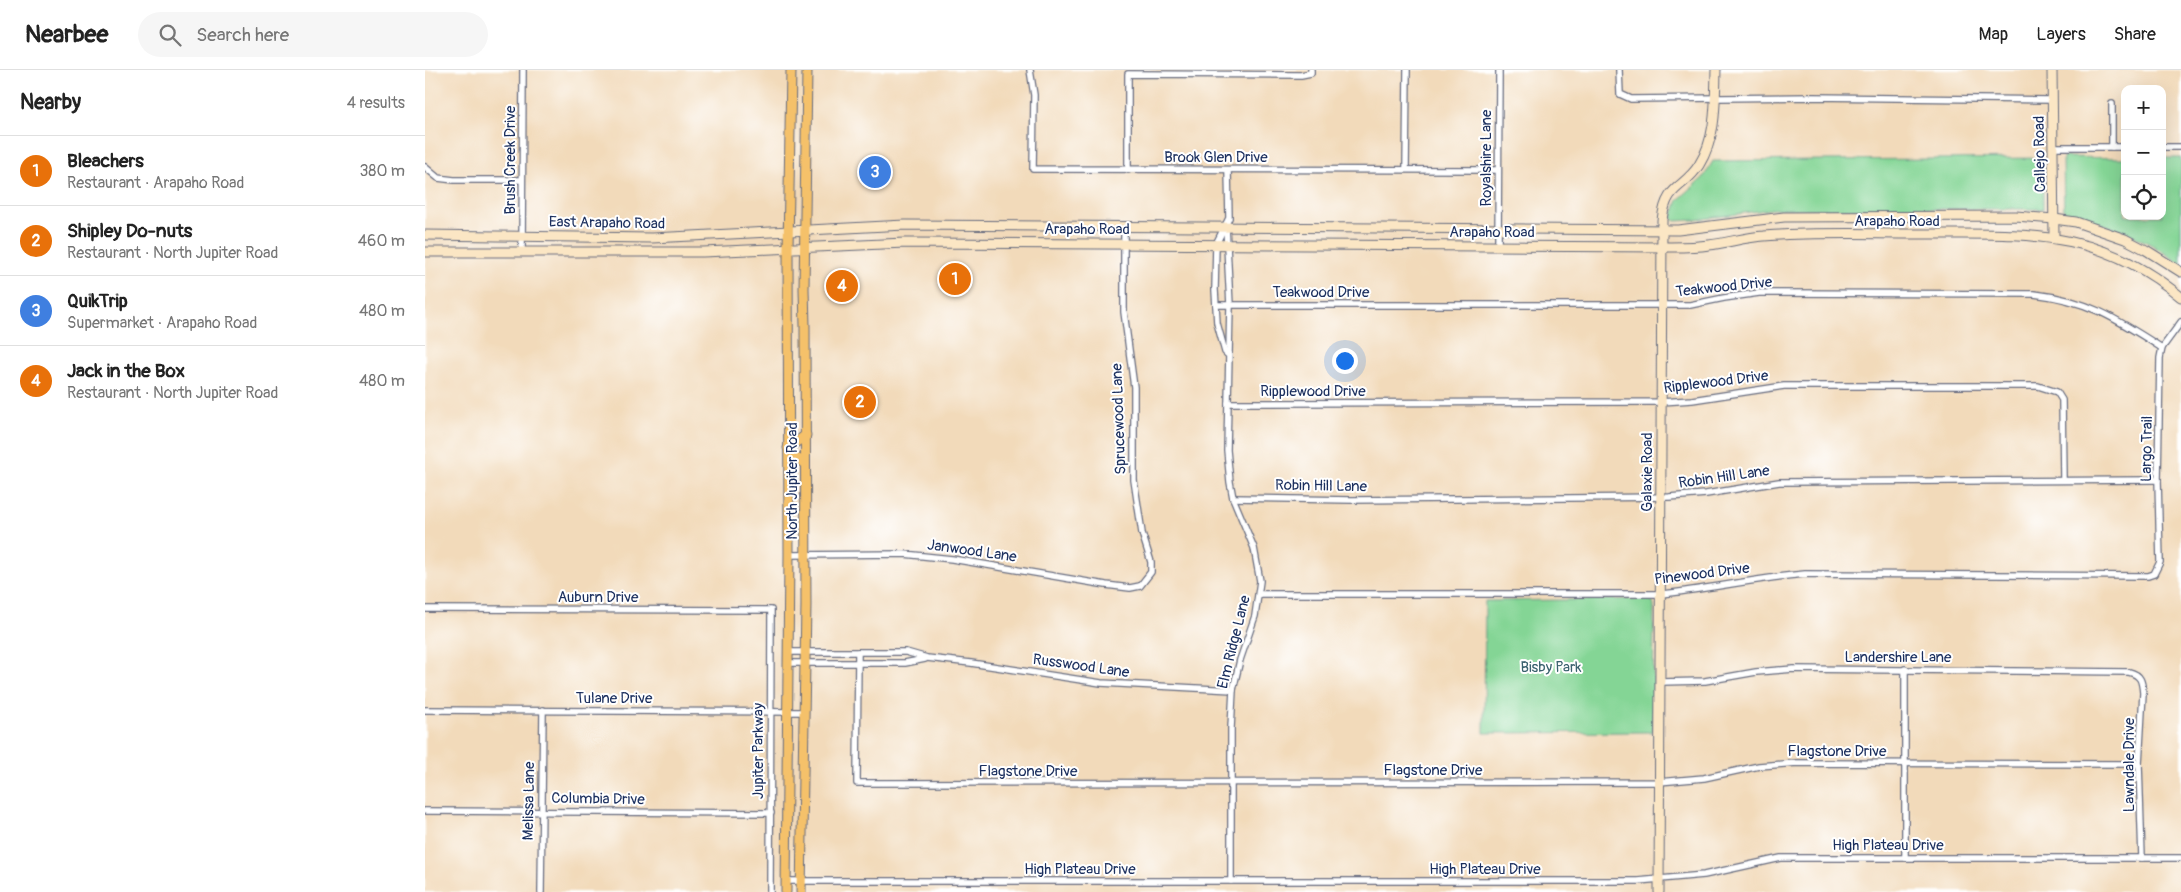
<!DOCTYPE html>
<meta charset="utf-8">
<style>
body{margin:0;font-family:Pangolin,sans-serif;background:#f6f6f6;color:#222}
.controls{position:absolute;right:15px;top:15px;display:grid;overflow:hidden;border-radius:10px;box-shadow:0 5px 20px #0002}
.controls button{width:45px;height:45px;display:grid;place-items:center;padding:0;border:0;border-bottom:1px solid #e0e0e0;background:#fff;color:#222;font:25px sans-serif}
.you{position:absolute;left:919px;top:290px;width:18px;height:18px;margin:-12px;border:4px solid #fff;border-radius:50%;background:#1a73e8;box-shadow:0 0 0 8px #1a73e833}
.badge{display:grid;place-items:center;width:32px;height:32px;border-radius:50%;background:#c8321e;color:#fff;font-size:16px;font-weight:700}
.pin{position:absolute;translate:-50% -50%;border:2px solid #fff;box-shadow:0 1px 5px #0006}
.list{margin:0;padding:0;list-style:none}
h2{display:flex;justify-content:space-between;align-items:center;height:65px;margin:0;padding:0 20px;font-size:21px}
h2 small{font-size:16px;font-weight:400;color:#767676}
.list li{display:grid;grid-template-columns:32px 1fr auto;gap:15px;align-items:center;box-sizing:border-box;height:70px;padding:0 20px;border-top:1px solid #e0e0e0}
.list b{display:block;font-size:19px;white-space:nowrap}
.list p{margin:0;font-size:16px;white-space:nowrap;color:#767676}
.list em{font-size:16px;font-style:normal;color:#767676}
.icon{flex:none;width:28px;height:28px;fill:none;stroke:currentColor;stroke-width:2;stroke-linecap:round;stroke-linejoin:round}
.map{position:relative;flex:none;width:1756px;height:822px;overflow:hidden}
header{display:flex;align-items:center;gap:30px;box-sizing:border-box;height:70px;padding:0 25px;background:#fff;border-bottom:1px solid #e0e0e0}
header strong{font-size:24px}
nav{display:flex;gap:28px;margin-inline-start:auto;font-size:18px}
.search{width:350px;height:45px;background:#f6f6f6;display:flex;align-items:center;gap:12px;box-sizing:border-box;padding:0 18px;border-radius:28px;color:#767676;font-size:19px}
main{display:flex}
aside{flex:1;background:#fff}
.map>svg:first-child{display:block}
</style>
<header>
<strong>Nearbee</strong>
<div class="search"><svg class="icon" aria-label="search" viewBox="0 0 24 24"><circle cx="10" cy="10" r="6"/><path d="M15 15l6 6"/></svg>Search here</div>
<nav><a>Map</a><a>Layers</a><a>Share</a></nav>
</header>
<main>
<aside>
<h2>Nearby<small>4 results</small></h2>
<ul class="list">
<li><span class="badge" style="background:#e8710a">1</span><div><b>Bleachers</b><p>Restaurant · Arapaho Road</p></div><em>380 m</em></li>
<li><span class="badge" style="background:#e8710a">2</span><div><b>Shipley Do-nuts</b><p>Restaurant · North Jupiter Road</p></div><em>460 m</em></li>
<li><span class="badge" style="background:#3f7fe0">3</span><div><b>QuikTrip</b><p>Supermarket · Arapaho Road</p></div><em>480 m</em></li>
<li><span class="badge" style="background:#e8710a">4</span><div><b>Jack in the Box</b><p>Restaurant · North Jupiter Road</p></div><em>480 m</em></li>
</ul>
</aside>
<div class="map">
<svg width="1756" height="822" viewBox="0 0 1756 822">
<rect width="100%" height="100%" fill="#fff"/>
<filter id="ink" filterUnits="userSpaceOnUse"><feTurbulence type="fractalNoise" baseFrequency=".02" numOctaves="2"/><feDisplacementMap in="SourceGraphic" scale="10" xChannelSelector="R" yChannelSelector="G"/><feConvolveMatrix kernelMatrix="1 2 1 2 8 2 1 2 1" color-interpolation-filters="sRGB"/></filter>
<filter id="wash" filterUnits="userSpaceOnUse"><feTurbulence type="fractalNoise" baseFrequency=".0096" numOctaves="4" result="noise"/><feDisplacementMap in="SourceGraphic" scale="20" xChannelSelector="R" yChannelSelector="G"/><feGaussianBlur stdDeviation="1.12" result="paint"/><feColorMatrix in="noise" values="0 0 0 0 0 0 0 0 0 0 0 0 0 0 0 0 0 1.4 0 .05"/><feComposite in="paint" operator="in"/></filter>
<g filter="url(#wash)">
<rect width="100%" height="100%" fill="#f2daba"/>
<!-- green -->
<g fill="#84d595" stroke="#50827a">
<polygon points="1638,87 1700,88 1700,146 1737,146 1737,88 1756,88 1756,194 1727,175 1699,161 1639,142"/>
<polygon points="1618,88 1618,139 1347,139 1271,150 1250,151 1247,148 1253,130 1278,108 1288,91"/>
<polygon points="1223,529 1228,532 1229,537 1228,660 1227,662 1059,663 1060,531"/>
</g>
</g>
<g filter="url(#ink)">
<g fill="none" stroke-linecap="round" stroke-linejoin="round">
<!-- street casing -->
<g stroke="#666b7e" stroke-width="8">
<g id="street">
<polyline points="605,0 609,25 608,99 1073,100"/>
<polyline points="1194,0 1195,24 1206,29 1388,27 1628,30"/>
<polyline points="1687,34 1687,77"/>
<polyline points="1628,77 1700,77"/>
<polyline points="1737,77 1756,77"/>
<polyline points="0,97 13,108 29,110 97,110"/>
<polyline points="981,99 982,0"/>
<polyline points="703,100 703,4 876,5 886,3 886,0"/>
<polyline points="801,156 805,235 802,380 805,412 808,428 829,478 835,511 830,546 815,590 808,620 806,658 806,811"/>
<polyline points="1073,176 1074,0"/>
<polyline points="97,181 98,0"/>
<path d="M791,235H1265L1299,228L1334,223L1609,224C1663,230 1692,249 1737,278"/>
<polyline points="802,284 800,282 792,253 790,220 791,174 804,148 803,100"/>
<polyline points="803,333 1236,332 1267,330 1359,316 1613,316 1632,322 1637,330 1638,409"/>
<polyline points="808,428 926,430 1244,427 1281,424 1354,412 1733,410"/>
<polyline points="364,485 479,484 527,489 681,515 705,518 715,516 726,502 726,492 717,463 709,410 709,317 699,242 699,156"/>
<path d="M835,524H1236C1285,519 1332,508 1380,504L1723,506L1729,504L1735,492L1733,410L1735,288L1737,278L1756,252"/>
<polyline points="0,539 346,540 345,822"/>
<polyline points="363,582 481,582 502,588 546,593 676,613 808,620"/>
<polyline points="433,582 432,713 1234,712 1279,708 1334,696 1372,693 1714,694"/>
<polyline points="362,593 480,593 500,589"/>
<polyline points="1480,599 1480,788"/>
<path d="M1235,612L1280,611L1331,602L1369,599L1704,602C1716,605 1717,611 1718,623L1714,694L1717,788"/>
<polyline points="0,640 379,642"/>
<polyline points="0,741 346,743"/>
<polyline points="361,811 1213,811 1279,805 1356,788 1756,788"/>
<polyline points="116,822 118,640"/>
</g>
</g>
<!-- secondary casing -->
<g stroke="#666b7e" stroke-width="11">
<g id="secondary">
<polyline points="1627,0 1629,167"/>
<polyline points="0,165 227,168 480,155 1253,160 1359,147 1591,146 1629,149 1651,152 1700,169 1721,180 1756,202"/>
<path d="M0,182H278L480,173L1246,177C1258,177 1271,177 1284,175C1302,173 1321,167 1339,166C1390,162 1441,164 1491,164C1595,165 1670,155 1756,227"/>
<path d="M1234,822L1237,150C1241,114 1259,119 1274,95C1292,66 1290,32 1291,0"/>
</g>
</g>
<!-- primary casing -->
<g stroke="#666b7e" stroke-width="11">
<g id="primary">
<polyline points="380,394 370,387 363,378 381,365"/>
<polyline points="361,822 364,485 363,179 366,0"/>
<polyline points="376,822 381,535 380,256 379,219 382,0"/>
</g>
</g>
<!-- street -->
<use href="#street" stroke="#fff" stroke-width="5.5"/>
<!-- secondary -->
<use href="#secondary" stroke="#fbe6c4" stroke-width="9"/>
<!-- primary -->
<use href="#primary" stroke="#f5c16b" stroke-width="9"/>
</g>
</g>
<g text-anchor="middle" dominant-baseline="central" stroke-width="4" stroke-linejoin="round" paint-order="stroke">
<!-- street labels -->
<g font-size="15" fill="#1b2f5e" stroke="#fff">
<text transform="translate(1615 84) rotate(-91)">Callejo Road</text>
<text x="791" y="87">Brook Glen Drive</text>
<text transform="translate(1061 88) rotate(-90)">Royalshire Lane</text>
<text transform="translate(85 90) rotate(-90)">Brush Creek Drive</text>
<text x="1472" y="151">Arapaho Road</text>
<text transform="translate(182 153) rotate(1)">East Arapaho Road</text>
<text x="662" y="159">Arapaho Road</text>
<text x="1067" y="162">Arapaho Road</text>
<text transform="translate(1299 217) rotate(-6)">Teakwood Drive</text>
<text x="896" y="222">Teakwood Drive</text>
<text transform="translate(1291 312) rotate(-7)">Ripplewood Drive</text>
<text x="888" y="321">Ripplewood Drive</text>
<text transform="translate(694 349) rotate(-92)">Sprucewood Lane</text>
<text transform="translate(1722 379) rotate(-89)">Largo Trail</text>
<text transform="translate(1222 402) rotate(-90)">Galaxie Road</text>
<text transform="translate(1299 407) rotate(-8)">Robin Hill Lane</text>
<text transform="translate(367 411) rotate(-90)">North Jupiter Road</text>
<text transform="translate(896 416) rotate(1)">Robin Hill Lane</text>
<text transform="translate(547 481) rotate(8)">Janwood Lane</text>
<text transform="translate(1277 504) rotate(-7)">Pinewood Drive</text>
<text x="173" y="527">Auburn Drive</text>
<text transform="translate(809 572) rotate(-76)">Elm Ridge Lane</text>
<text x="1473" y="587">Landershire Lane</text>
<text transform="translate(656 596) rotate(8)">Russwood Lane</text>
<text x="189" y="628">Tulane Drive</text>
<text transform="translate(333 681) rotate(-90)">Jupiter Parkway</text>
<text x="1412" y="681">Flagstone Drive</text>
<text transform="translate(1704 695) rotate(-90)">Lawndale Drive</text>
<text x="1008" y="700">Flagstone Drive</text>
<text x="603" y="701">Flagstone Drive</text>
<text transform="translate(173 729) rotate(1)">Columbia Drive</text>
<text transform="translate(104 731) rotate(-89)">Melissa Lane</text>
<text x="1463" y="775">High Plateau Drive</text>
<text x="655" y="799">High Plateau Drive</text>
<text x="1060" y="799">High Plateau Drive</text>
</g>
<!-- park labels -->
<g font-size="15" fill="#3a616e" stroke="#fff">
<text x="1126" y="597">Bisby Park</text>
</g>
</g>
</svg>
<div class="controls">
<button>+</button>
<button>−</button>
<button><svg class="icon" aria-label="locate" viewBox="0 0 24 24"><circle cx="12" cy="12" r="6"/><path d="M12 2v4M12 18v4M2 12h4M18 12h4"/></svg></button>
</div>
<div class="you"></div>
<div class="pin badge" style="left:530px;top:209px;background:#e8710a">1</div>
<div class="pin badge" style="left:435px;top:332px;background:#e8710a">2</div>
<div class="pin badge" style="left:450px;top:102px;background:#3f7fe0">3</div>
<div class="pin badge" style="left:417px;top:216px;background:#e8710a">4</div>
</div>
</main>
